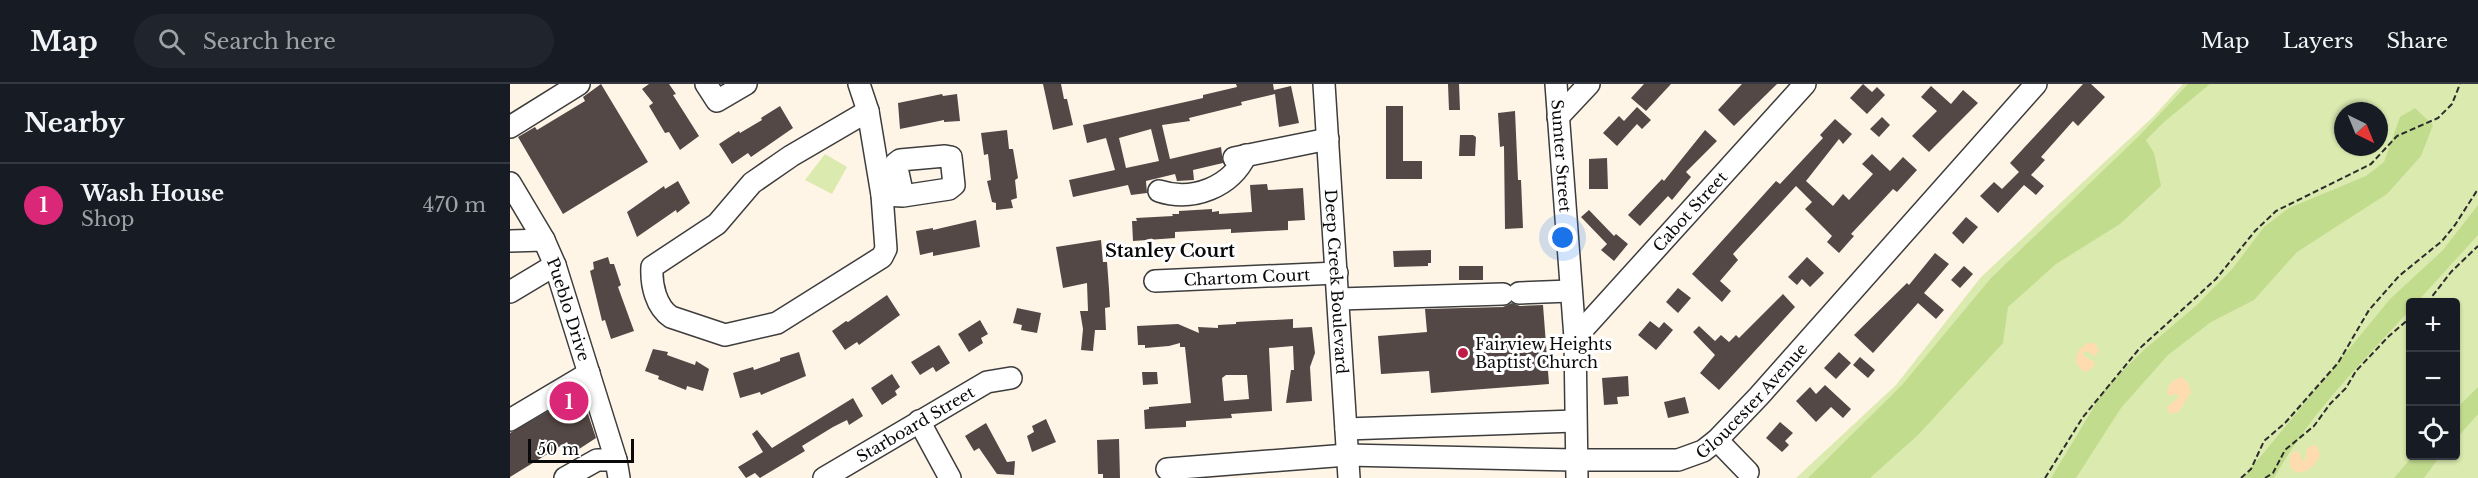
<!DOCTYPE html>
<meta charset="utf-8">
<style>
body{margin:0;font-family:"Libre Baskerville",serif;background:#20242c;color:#f1f3f6}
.controls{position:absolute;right:18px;bottom:18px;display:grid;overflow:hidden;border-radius:6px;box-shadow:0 2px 4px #0004}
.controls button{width:54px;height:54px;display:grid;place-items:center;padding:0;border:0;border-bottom:2px solid #363941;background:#171b24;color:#f1f3f6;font:30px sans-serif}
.compass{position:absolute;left:1824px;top:18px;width:54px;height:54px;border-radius:50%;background:#171b24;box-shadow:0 2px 4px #0004;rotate:137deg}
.scale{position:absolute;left:18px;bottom:15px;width:106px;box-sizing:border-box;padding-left:6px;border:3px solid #0a0a0a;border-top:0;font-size:16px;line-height:21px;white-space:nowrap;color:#0a0a0a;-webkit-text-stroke:4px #fff;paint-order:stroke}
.you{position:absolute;left:1053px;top:154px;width:21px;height:21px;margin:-15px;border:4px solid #fff;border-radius:50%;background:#1a73e8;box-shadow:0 0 0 9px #1a73e833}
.badge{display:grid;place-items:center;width:39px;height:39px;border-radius:50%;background:#db2777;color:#fff;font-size:20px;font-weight:700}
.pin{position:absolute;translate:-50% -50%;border:3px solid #fff;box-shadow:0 2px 6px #0006}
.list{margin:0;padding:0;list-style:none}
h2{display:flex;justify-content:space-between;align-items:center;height:78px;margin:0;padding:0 24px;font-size:26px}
h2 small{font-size:20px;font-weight:400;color:#9ea1a6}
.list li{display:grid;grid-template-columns:39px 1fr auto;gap:18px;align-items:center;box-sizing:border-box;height:84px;padding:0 24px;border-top:2px solid #363941}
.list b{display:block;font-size:22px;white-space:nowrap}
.list p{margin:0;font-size:20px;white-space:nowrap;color:#9ea1a6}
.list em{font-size:20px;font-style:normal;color:#9ea1a6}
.icon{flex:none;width:33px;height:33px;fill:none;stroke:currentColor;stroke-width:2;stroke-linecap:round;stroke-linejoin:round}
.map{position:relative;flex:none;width:1968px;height:394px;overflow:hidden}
header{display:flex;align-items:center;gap:36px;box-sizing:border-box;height:84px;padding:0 30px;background:#171b24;border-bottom:2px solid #363941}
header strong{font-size:28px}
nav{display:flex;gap:33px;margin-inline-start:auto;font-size:21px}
.search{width:420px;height:54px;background:#20242c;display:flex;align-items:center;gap:15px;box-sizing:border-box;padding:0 21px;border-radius:33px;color:#9ea1a6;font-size:22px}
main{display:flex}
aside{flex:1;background:#171b24}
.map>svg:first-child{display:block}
</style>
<header>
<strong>Map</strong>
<div class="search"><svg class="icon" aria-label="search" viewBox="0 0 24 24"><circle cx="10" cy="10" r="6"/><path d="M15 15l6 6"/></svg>Search here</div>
<nav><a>Map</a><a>Layers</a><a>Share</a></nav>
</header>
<main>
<aside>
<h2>Nearby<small></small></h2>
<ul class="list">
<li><span class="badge">1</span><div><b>Wash House</b><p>Shop</p></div><em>470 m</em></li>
</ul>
</aside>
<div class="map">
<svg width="1968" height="394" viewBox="0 0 1968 394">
<rect width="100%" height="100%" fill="#fff5e7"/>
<!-- green -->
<g fill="#dbeaaf" fill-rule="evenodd">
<path d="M1673,0H1968V394H1286L1386,301L1471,193L1643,33ZM1833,27H1869V63H1833ZM1900,219H1946V372H1900Z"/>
<polygon points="315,70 337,83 322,110 295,96"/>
</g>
<!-- forest -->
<g fill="#c2dc8e">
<polygon points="1678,0 1700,0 1654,38 1636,56 1644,69 1651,102 1610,140 1546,180 1498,223 1493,259 1408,351 1360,394 1298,394 1392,301 1481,194 1630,51"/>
<polygon points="1905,24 1923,41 1911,72 1877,110 1787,168 1744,216 1701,238 1658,271 1611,324 1566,394 1541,394 1596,303 1635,265 1687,221 1723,184 1754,143 1779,124 1856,92 1874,78 1890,33"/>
<path d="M1968,121V151L1907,218L1900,219V226C1852,278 1799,331 1764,394H1733L1880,215L1933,166Z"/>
<polygon points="1968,303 1968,330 1946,355 1946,325"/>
<polygon points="1903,372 1930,372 1914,394 1884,394"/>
</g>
<!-- sand -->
<g fill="#fedcb0">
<path d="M1577,259H1585L1589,267L1584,272L1577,267L1573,268L1574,272L1583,277L1585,281L1577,288L1573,287L1566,279C1566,269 1569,265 1577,259Z"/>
<path d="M1672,293L1678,299L1681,308L1668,329H1659L1657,323L1669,313L1666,310L1659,312L1657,308C1659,300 1663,295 1672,293Z"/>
<path d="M1802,361L1807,362L1810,371C1805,382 1800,387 1787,389C1779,383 1779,380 1781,370L1786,367L1790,369L1791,375L1794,377L1796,374L1797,365Z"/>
</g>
<!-- building -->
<g fill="#534846" fill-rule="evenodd">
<polygon points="91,0 138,78 53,130 8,53 25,43 27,46 75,17 73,13"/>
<polygon points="139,0 159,0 166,10 163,11 189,52 170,66 159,48 155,49 139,22 143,19 132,5"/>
<polygon points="533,0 551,0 554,15 557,15 563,41 543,46"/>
<path d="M726,0H763L764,6L781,2L789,39L769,43L765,10L731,18L732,21L679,34L680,37L652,41L660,75L711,63L713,79L683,86L684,96L667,97L665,90L636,97L637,109L621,111L618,101L563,113L559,96L605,86L596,54L577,59L573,41L693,14V11L727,3ZM641,45L649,77L616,84L609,54Z"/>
<polygon points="938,0 949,0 950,26 939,26"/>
<polygon points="1134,0 1161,0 1136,27 1121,14"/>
<polygon points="1232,0 1267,0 1224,42 1208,26"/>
<polygon points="1353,0 1362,8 1367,3 1375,11 1357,30 1340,14"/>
<polygon points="1573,0 1581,0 1595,13 1568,42 1563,37 1531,73 1535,76 1521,91 1534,102 1526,111 1514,101 1488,129 1470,112 1484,98 1492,105 1509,88 1500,79"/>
<polygon points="1421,2 1441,20 1453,6 1468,19 1419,68 1402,52 1427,27 1411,13"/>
<polygon points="432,10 433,12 447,10 450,37 434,38 434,36 390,45 388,19"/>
<polygon points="270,22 283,44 241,73 238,69 222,80 209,60 229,47 230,49 252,36 251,34"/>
<polygon points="876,22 893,22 893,77 912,77 912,95 876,95"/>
<polygon points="1127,23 1141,36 1132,45 1127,40 1107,62 1093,49 1109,32 1114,37"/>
<polygon points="1005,27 1008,96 1011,96 1013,144 995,145 994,62 990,63 988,29"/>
<polygon points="1372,33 1380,41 1369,53 1360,45"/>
<polygon points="1325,35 1342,50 1333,60 1329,55 1296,97 1323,122 1333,110 1339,116 1363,90 1352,80 1362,70 1380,87 1393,73 1407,86 1387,108 1383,105 1341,150 1344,152 1329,169 1317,158 1322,152 1295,125 1302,118 1286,102 1223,170 1228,176 1210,197 1221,207 1212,218 1182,190 1266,97 1270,100 1313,54 1310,51"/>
<polygon points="497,46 499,65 503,65 508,94 505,96 507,114 501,116 503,124 486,126 486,119 482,118 477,97 481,96 478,70 474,71 471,49"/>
<polygon points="1195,46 1207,57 1176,88 1181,93 1162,116 1158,112 1130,142 1118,131 1152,95 1154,97"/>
<polygon points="950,51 963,51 966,53 965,72 949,72"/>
<polygon points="1097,74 1098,105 1079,105 1079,75"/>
<polygon points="168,97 180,119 167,129 166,126 127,153 117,128 154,102 155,105"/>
<polygon points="757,100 758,106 793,104 795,136 778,137 778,146 721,149 721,145 665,148 665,154 623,157 622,137 627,137 626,134 663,132 662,130 669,130 669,127 702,125 702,128 709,127 709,130 742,128 740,101"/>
<polygon points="1079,126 1104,152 1106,150 1118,160 1104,177 1091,166 1097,160 1071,133"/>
<polygon points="1456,133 1468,143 1453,160 1442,149"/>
<polygon points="466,136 470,163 423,172 423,168 410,171 406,147 423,144 423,146"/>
<polygon points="591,156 593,178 597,178 599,205 600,223 595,224 596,246 585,246 583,267 571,266 573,245 570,227 578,227 577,199 553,204 546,163"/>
<polygon points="921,166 921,179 918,179 918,182 884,183 883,167"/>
<polygon points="1425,169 1439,180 1414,209 1434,226 1426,235 1408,219 1363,269 1344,251 1397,199 1399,201"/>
<polygon points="98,173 100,180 104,180 111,201 108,203 124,247 101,255 95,236 92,237 80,187 84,185 83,178"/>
<polygon points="1297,173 1314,189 1300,203 1292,195 1287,201 1278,193"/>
<rect x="949" y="182" width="24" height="14"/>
<polygon points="1454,182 1463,190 1450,204 1441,196"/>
<polygon points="1168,204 1181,214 1168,229 1156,218"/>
<polygon points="1273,210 1285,223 1209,306 1190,289 1205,271 1183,248 1189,242 1205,257 1211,251 1219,258 1226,251 1229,254"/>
<polygon points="377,211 390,231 349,261 347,258 335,266 322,247 336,237 338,238"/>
<polygon points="1002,219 1010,222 1033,221 1039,300 921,309 919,287 871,290 868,252 917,248 915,225 993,223"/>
<polygon points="507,224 531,229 527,249 511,246 512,241 503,239"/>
<path d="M783,235V244L802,243L805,269L800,283L802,317L776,319L781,286H784L783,262L759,264L762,327L721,330L722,334L676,337V343L635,345L634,326L639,325V323L681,319L675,263H670V259L659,262L635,264V261H628L627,242L668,240L689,249L688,243L708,244V241L726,240V238ZM716,291H737L739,315L714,317L712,294Z"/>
<polygon points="470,236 478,250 471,254 473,259 459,268 448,250"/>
<polygon points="1140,237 1149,244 1154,238 1163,246 1146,266 1128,251"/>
<polygon points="429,261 440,279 426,288 423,283 410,291 401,278"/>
<polygon points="143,265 158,268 157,271 185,281 186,277 199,285 193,307 177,302 176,306 148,295 149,292 135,287"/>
<polygon points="289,268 296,292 251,311 250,308 230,314 223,289 243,283 244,286 270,277 270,274"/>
<polygon points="1329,268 1341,279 1326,295 1314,284"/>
<polygon points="1350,273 1365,286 1358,294 1343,281"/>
<polygon points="632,288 647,288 648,300 633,301"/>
<polygon points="382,290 390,303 385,307 387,311 372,321 361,304"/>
<polygon points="1118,292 1119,312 1107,313 1108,320 1094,321 1092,294"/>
<polygon points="1315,301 1341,325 1333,334 1321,323 1306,338 1286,317 1300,303 1306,310"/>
<polygon points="66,311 78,330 86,354 63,369 57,358 0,393 0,349"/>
<polygon points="1175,313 1179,329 1158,334 1154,318"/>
<polygon points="343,314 353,332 339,341 337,336 323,343 292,362 295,367 250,394 245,389 236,394 228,383 253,368 242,350 247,346 262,364"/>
<polygon points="536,335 546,358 522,368 517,352 524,348 522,342"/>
<polygon points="1270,338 1283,349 1275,357 1279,361 1272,368 1256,354"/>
<polygon points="476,339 497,378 505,377 504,391 487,390 469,364 464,367 455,352"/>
<polygon points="609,355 610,394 593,394 593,390 588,390 587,356"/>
</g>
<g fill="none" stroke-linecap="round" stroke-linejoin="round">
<!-- minor casing -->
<g stroke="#3d3d3d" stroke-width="24">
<g id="minor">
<polyline points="196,0 207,17 236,0"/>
<polyline points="349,0 358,27"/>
<path id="s1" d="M814,0L839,394"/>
<path id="s2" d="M1046,0L1065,254L1067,394"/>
<path d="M358,27L372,111L376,165L372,173L267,239L215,251L161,233C146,223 141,201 142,183L207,140L242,99L281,72Z"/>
<polyline points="1048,33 1079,0"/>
<polyline points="0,43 69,0"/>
<polyline points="724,74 818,55"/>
<path id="s3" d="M0,99L34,156L45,181L106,376L109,394"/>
<path d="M649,107C683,118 721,103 736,71"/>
<polyline points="372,111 393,112 386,79 390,76 435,72 441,73 444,101 439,105 393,112"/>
<polyline points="0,157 34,156"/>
<path id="s4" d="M645,197L827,189"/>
<polyline points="0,208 45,181"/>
<polyline points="1009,209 1060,207"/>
<polyline points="829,215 993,210"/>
<path id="s5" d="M1065,254L1295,0"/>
<polyline points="0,336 79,289"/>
<polyline points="409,337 440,394"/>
<polyline points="836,345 1065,337"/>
<polyline points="1207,356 1238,388"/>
<path id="s6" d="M657,385L837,371L1065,376H1168L1193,367L1207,356L1249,312L1526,0"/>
<polyline points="55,394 87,376 106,376"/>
<path id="s7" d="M314,394L477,298L501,294"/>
</g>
</g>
<!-- path -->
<g stroke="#2c2c2c" stroke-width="2" stroke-dasharray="6 3" stroke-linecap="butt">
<polyline points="1917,219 1941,188 1968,162"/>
<polyline points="1535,394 1573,333 1629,265 1706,195 1745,147 1766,127 1861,80 1887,52 1928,34 1942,20 1950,0"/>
<polyline points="1731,394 1741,385 1754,357 1775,339 1828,279 1859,226 1889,192 1932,157 1945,141 1968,105"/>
<polyline points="1755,394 1763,389 1775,366 1804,342 1820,320 1836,304 1846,287 1879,252 1900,234"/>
</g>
<!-- minor -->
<use href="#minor" stroke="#fff" stroke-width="21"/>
</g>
<!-- markers -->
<circle fill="#bf1d47" stroke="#fff" stroke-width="2" cx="953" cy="269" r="6"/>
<g text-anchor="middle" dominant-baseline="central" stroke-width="6" stroke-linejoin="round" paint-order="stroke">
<!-- street labels -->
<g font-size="16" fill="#0a0a0a" stroke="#fff">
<text stroke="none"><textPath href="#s2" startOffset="72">Sumter Street</textPath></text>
<text stroke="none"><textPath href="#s5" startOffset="171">Cabot Street</textPath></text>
<text stroke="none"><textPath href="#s4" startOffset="92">Chartom Court</textPath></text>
<text stroke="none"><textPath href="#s1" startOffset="198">Deep Creek Boulevard</textPath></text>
<text stroke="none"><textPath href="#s3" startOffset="140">Pueblo Drive</textPath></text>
<text stroke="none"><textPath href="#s6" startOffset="608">Gloucester Avenue</textPath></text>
<text stroke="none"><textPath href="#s7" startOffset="106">Starboard Street</textPath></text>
</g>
<!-- poi labels -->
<g font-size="16" fill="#0a0a0a" stroke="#fff" text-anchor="start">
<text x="965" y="260">Fairview Heights<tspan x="965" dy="18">Baptist Church</tspan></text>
</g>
<!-- neighbourhood labels -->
<g font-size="18" font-weight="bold" fill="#0a0a0a" stroke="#fff">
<text x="660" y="167">Stanley Court</text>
</g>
</g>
</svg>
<div class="controls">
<button>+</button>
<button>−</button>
<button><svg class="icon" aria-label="locate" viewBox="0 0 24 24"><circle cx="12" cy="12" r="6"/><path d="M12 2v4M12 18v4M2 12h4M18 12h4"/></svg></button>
</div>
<svg class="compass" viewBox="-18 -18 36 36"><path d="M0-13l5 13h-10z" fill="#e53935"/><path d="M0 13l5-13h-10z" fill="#9ea1a6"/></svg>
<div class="scale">50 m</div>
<div class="you"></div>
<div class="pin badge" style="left:59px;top:317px">1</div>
</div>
</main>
